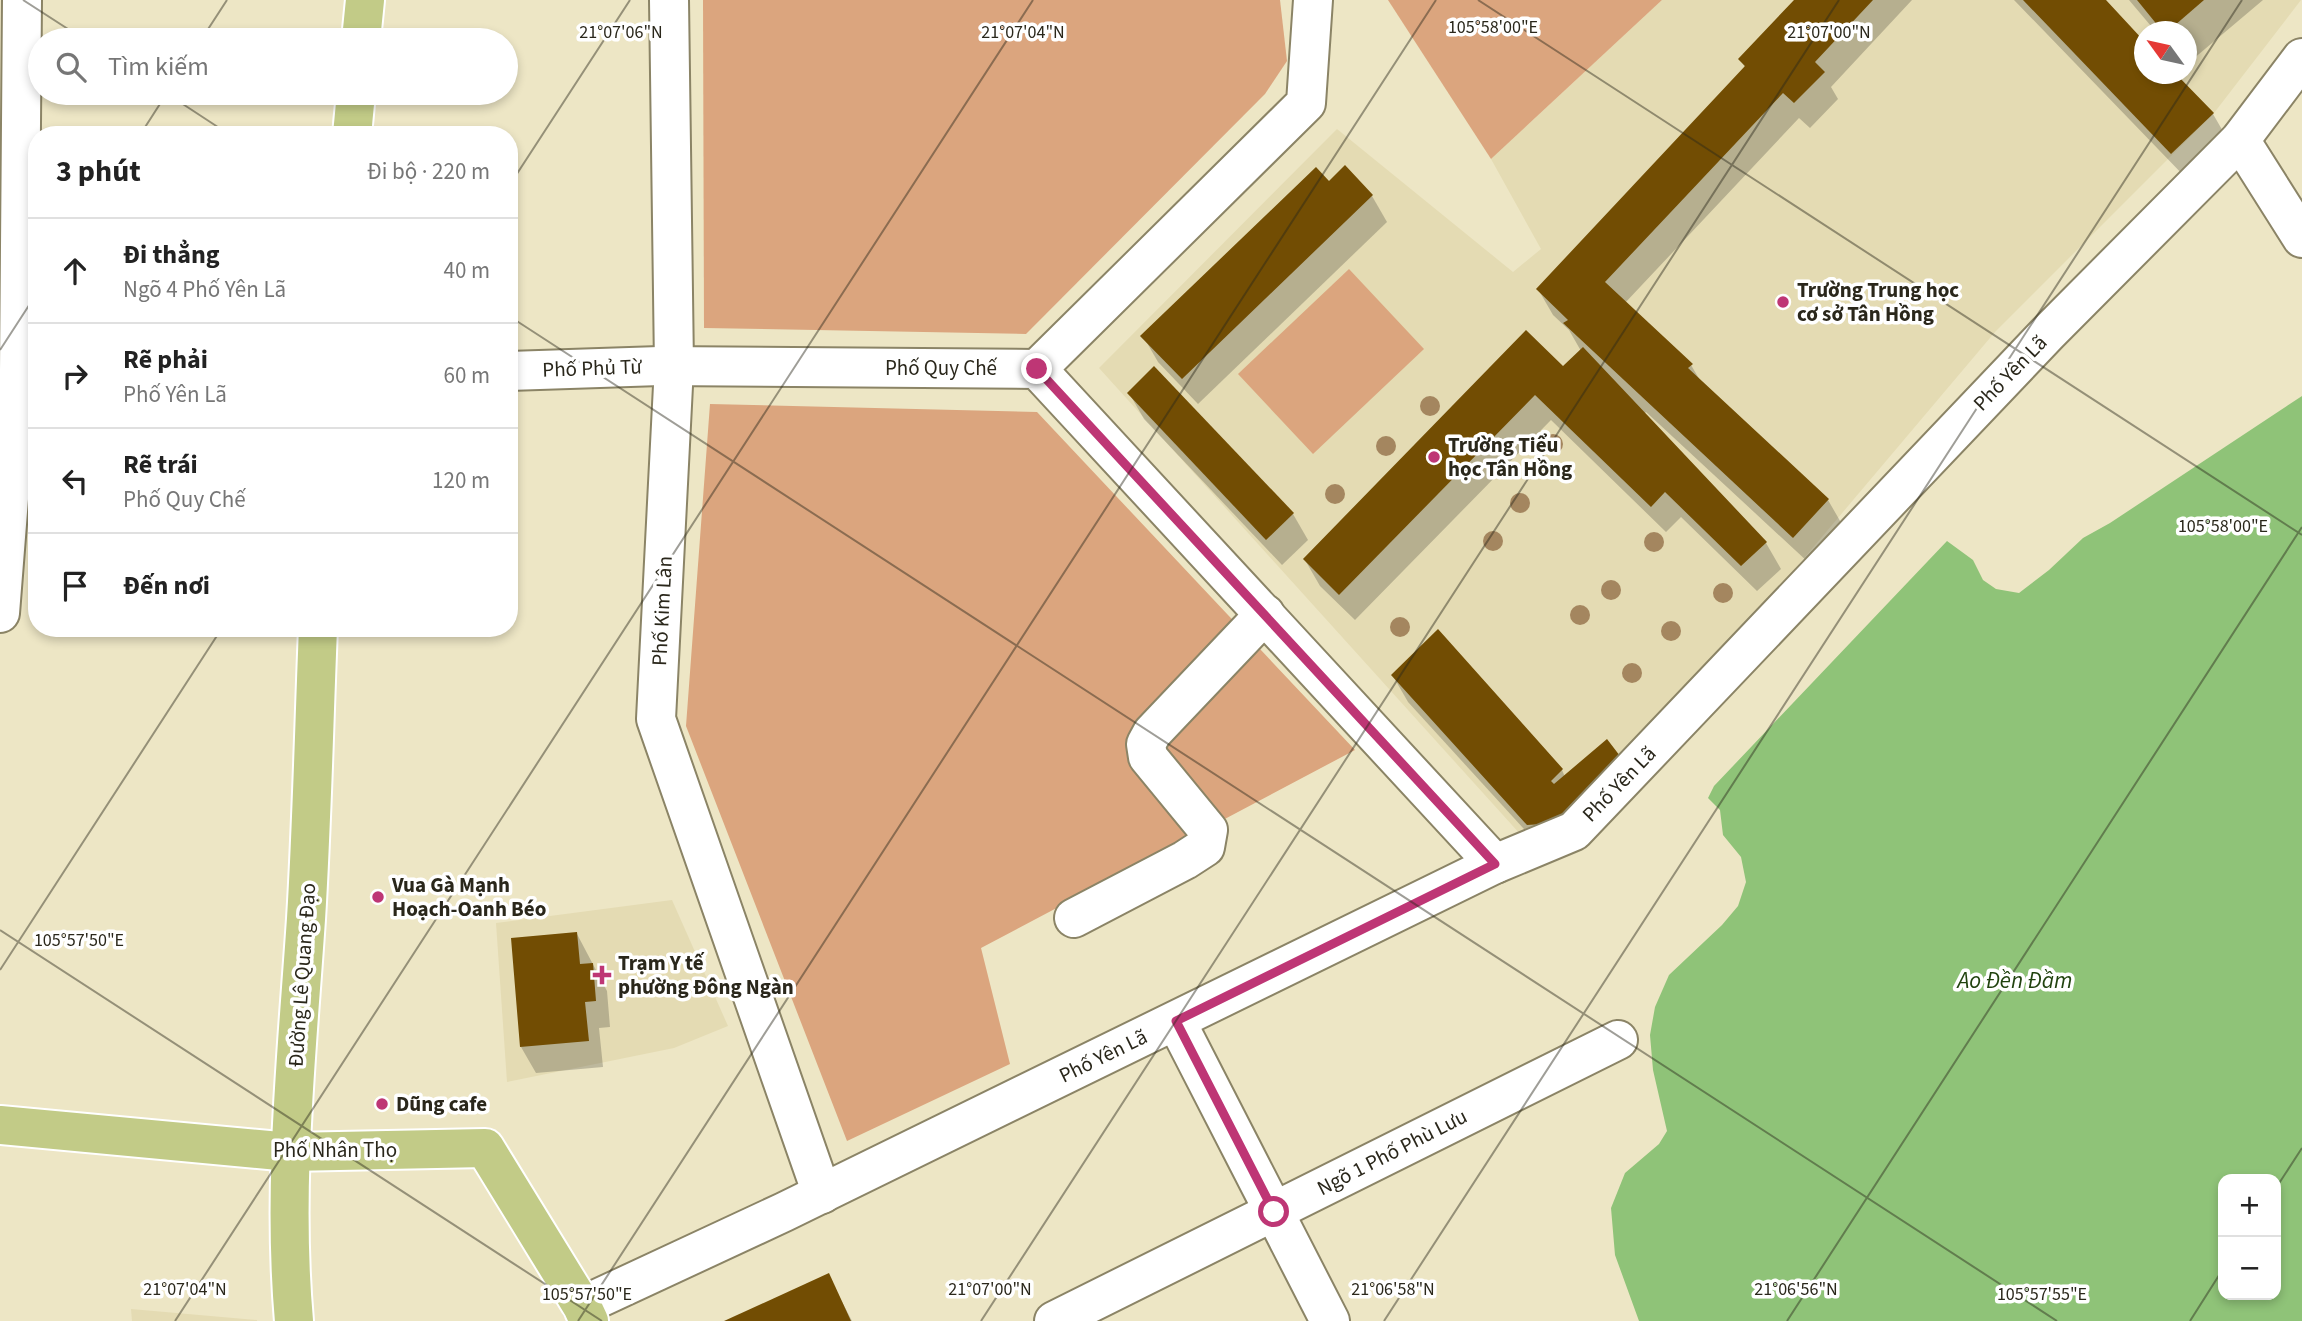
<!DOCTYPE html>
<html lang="vi">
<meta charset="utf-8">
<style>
body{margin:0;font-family:"Source Sans 3",sans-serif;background:#f6f6f6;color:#222}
.controls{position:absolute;right:21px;bottom:21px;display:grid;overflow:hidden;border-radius:14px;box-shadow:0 4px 10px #0003}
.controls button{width:63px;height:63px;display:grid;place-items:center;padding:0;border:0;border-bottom:2px solid #e0e0e0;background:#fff;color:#222;font:35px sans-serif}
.compass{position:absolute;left:2134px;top:21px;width:63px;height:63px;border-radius:50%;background:#fff;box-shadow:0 4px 10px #0003;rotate:303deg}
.stop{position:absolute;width:21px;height:21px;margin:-16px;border:5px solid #be3675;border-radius:50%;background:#fff}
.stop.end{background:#be3675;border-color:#fff;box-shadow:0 2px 7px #0008}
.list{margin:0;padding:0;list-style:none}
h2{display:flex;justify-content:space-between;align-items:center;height:91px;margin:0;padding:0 28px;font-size:30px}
h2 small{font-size:23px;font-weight:400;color:#767676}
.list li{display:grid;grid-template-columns:46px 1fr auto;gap:21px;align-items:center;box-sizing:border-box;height:105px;padding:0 28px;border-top:2px solid #e0e0e0}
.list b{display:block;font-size:26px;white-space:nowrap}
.list p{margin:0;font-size:23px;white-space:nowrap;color:#767676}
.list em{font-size:23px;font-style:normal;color:#767676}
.icon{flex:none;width:38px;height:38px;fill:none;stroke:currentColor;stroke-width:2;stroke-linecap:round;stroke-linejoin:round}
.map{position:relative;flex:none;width:2302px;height:1321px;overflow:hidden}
.search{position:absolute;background:#fff;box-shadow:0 4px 10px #0003;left:28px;top:28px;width:490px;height:77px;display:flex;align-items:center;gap:18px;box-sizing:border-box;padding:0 24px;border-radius:38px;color:#767676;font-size:26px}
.panel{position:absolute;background:#fff;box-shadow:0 4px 10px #0003;left:28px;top:126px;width:490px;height:511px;border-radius:28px}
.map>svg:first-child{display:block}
</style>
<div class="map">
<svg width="2302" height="1321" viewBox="0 0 2302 1321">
<rect width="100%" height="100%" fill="#ede6c5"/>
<!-- built -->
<g fill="#e4dbb3" fill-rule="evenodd">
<path d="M1662,0H2301L2214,113L1995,332L1794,570L1735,654L1568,830L1521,835L1099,368L1337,129L1513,272L1541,249L1491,159ZM2144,32H2186V74H2144Z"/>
<polygon points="672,900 728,1026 674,1048 507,1082 496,923"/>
<polygon points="131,1309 257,1320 257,1321 132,1321"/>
</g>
<!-- green -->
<g fill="#dba57e">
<polygon points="703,0 1280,0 1287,61 1265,94 1026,334 704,328"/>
<polygon points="1388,0 1662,0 1491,159"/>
<polygon points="1349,269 1424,349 1313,454 1238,374"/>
<polygon points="710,404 1037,412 1355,750 981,948 1010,1064 847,1141 686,726"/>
</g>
<!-- water -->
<path fill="#8fc378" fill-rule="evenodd" d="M2302,396V1321H1639L1615,1255L1611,1208L1625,1173L1659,1144L1667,1131L1653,1070L1650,1035L1655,1007L1669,975L1722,925L1738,906L1746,882L1741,857L1723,835L1720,810L1708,798L1714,786L1947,541L1973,560L1983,580L1996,589L2019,593L2049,570L2083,538L2110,523ZM2223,1179H2276V1295H2223Z"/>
<!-- shadow -->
<g fill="#0003">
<polygon points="1796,0 1912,0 1831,87 1838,99 1810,128 1799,118 1625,303 1691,365 1701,382 1828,500 1843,526 1809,563 1646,412 1644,414 1766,543 1781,569 1757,591 1681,517 1666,532 1551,420 1355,620 1320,586 1305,560 1563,368 1581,351 1569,330 1553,315 1538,289 1746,69 1740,59"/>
<polygon points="2014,0 2102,0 2144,44 2144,74 2173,74 2213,114 2228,140 2187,179"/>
<polygon points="2129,0 2263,0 2186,65 2186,32 2156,32"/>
<polygon points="1329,183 1372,196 1387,222 1198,404 1158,362 1143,336"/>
<polygon points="1154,369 1293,514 1308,540 1282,565 1144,419 1129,393"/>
<polygon points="1393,676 1562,770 1565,777 1544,851 1408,702"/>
<polygon points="577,934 607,991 610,1027 599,1028 603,1067 536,1073 521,1047"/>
<polygon points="828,1275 852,1321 728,1321"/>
</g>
<!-- building -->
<g fill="#724d03">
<polygon points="1794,0 1873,0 1815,62 1825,72 1794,103 1783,93 1605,282 1693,364 1688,368 1829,499 1793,538 1563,323 1568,320 1536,289 1745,66 1738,59"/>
<polygon points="2023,0 2106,0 2144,41 2144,74 2176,74 2214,113 2171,154"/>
<polygon points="2137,0 2204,0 2167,32 2163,32"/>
<polygon points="1345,165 1373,195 1182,379 1140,336 1316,167 1329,181"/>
<polygon points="1526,330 1563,366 1583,347 1767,542 1741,566 1665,492 1651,507 1535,395 1339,595 1303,559"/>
<polygon points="1154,366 1294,513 1266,540 1127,393"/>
<polygon points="1438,629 1563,769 1551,781 1554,784 1607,739 1620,756 1559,823 1527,825 1391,675"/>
<polygon points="577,932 580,964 593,963 596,1001 585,1002 589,1041 520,1047 511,938"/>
<polygon points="829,1273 851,1321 724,1321"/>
</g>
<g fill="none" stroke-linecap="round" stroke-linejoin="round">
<!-- minor casing -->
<g stroke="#8b8466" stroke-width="42">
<g id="minor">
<polyline points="669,0 674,366 656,719 822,1194"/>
<polyline points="2240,140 2302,238"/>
<polyline points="1037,369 1306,103 1313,0"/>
<polyline points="509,371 660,366 1037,369 1495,864"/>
<polyline points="0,613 19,371 22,0"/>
<polyline points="1074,918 1185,860 1205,847 1208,830 1148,757 1146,744 1152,733 1265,614"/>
<polyline points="1176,1021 1330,1321"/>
<polyline points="582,1306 784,1212 1495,864 1574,831 2048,333 2240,140 2302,58"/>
<polyline points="1054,1321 1618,1040"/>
</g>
</g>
<!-- major casing -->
<g stroke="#fff" stroke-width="42">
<g id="major">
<polyline points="361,40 365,0"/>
<polyline points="352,135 356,93"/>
<polyline points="0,1125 290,1152 485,1148 582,1306 589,1321"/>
<path d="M294,1321C282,1187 297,1053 306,919C312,822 314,725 318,628"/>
</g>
</g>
<!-- minor -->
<use href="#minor" stroke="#fff" stroke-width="38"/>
<!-- major -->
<use href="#major" stroke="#c2cb87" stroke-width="38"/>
</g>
<!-- trees -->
<g fill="#a4865f">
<circle cx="1430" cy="406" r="10"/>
<circle cx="1553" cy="444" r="10"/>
<circle cx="1386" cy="446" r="10"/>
<circle cx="1335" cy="494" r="10"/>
<circle cx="1520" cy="503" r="10"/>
<circle cx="1493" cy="541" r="10"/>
<circle cx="1654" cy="542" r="10"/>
<circle cx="1611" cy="590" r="10"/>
<circle cx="1723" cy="593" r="10"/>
<circle cx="1580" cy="615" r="10"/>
<circle cx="1400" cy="627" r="10"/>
<circle cx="1671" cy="631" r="10"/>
<circle cx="1632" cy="673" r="10"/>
</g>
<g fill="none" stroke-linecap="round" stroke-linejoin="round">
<!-- route -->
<polyline stroke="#be3675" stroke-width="9" points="1037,369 1495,864 1176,1021 1274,1212"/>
</g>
<!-- ticks -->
<path fill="none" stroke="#2a271b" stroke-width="2" stroke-opacity="0.45" d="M23,0L85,40M1478,0L2302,535M201,40L227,0M166,93L230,135M140,135L167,93M509,186L630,0M509,316L2057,1321M0,350L37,293M0,930L602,1321M0,970L222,628M2276,1188L2302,1148M175,1321L1033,0M578,1321L1436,0M981,1321L1839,0M1384,1321L2242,0M1787,1321L2302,527M2190,1321L2223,1269"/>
<!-- markers -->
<g fill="#be3675" stroke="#fff" stroke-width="2.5">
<circle cx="1783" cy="302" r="7"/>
<circle cx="1434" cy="457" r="7"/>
<circle cx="378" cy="897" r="7"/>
<path d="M598.5 964.5h7v7h7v7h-7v7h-7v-7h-7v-7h7z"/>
<circle cx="382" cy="1104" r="7"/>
</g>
<g text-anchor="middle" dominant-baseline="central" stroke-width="7" stroke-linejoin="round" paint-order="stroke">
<!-- poi labels -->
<g font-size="21" font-weight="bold" fill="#2a271b" stroke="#fff" text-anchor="start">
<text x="1797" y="290">Trường Trung học<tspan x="1797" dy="24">cơ sở Tân Hồng</tspan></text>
<text x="1448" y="445">Trường Tiểu<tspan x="1448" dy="24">học Tân Hồng</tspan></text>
<text x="392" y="885">Vua Gà Mạnh<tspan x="392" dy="24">Hoạch-Oanh Béo</tspan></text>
<text x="618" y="963">Trạm Y tế<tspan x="618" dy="24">phường Đông Ngàn</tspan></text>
<text x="396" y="1104">Dũng cafe</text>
</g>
<!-- street labels -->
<g font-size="21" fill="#2a271b" stroke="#fff">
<text transform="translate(592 368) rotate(-2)">Phố Phủ Từ</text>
<text x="941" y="368">Phố Quy Chế</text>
<text transform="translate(2010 373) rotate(-46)">Phố Yên Lã</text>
<text transform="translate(662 611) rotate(-87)">Phố Kim Lân</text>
<text transform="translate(1619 784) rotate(-46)">Phố Yên Lã</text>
<text transform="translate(302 975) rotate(-86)">Đường Lê Quang Đạo</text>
<text transform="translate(1103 1056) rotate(-26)">Phố Yên Lã</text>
<text x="335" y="1150">Phố Nhân Thọ</text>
<text transform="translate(1392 1152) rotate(-27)">Ngõ 1 Phố Phù Lưu</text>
</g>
<!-- water labels -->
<g font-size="23" font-style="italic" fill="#21430f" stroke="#fff">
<text x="2015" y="980">Ao Đền Đầm</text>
</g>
</g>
<g font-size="18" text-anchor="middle" fill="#2a271b" stroke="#fff" stroke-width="7" stroke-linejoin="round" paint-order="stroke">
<text x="1493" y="33">105°58'00"E</text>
<text x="621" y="38">21°07'06"N</text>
<text x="1023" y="38">21°07'04"N</text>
<text x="1829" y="38">21°07'00"N</text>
<text x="2223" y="532">105°58'00"E</text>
<text x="79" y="946">105°57'50"E</text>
<text x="185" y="1295">21°07'04"N</text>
<text x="990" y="1295">21°07'00"N</text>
<text x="1393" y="1295">21°06'58"N</text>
<text x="1796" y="1295">21°06'56"N</text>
<text x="587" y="1300">105°57'50"E</text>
<text x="2042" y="1300">105°57'55"E</text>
</g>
</svg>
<div class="controls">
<button>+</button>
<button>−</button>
</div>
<svg class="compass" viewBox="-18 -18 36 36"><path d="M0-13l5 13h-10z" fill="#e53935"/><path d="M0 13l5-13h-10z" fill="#767676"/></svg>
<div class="stop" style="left:1274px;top:1212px"></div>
<div class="stop end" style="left:1037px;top:369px"></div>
<div class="search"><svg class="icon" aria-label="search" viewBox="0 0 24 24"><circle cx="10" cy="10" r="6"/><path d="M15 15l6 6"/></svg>Tìm kiếm</div>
<section class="panel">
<h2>3 phút<small>Đi bộ · 220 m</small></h2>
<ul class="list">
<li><svg class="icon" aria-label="ahead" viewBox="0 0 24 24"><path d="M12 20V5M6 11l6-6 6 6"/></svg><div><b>Đi thẳng</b><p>Ngõ 4 Phố Yên Lã</p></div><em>40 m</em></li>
<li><svg class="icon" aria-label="right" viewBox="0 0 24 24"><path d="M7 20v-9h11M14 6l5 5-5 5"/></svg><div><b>Rẽ phải</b><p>Phố Yên Lã</p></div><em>60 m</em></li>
<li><svg class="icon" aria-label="left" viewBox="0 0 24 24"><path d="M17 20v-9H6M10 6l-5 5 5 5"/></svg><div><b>Rẽ trái</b><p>Phố Quy Chế</p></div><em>120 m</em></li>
<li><svg class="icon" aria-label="arrive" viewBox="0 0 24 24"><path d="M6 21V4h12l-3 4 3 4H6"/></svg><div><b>Đến nơi</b></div></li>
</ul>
</section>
</div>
